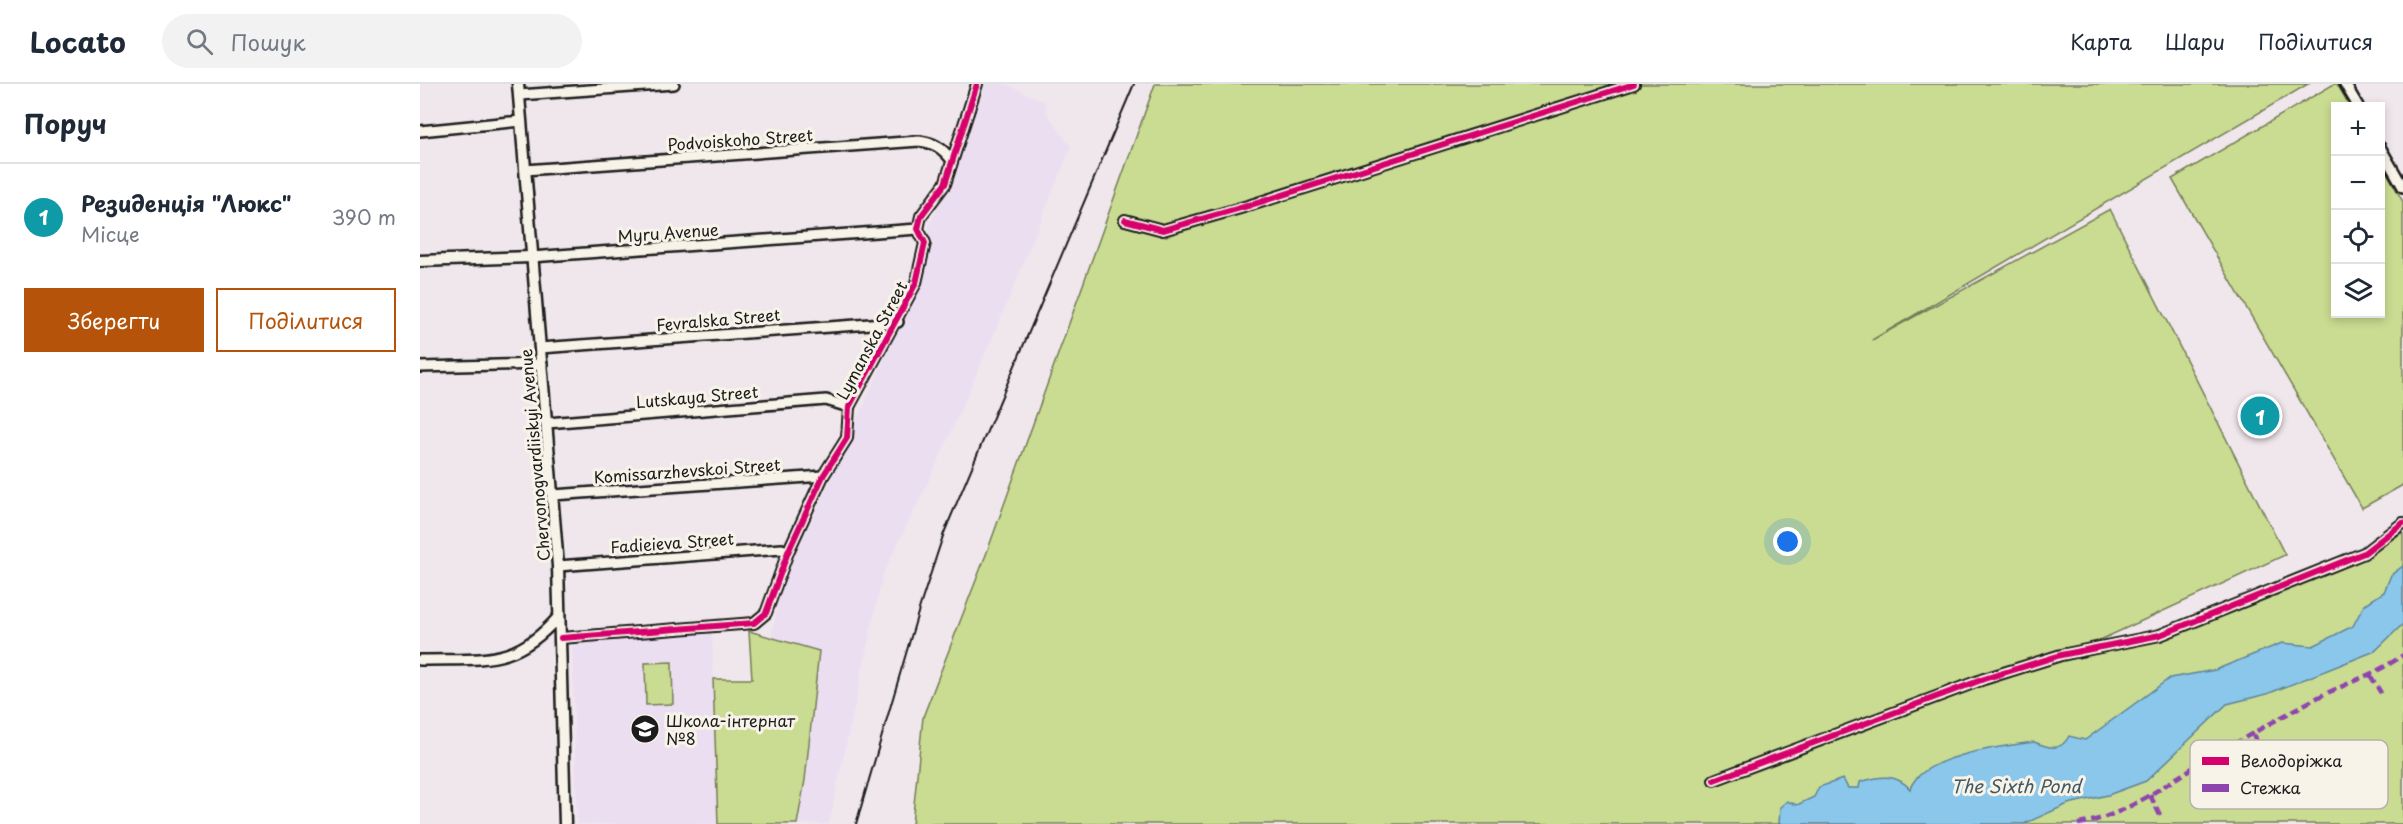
<!DOCTYPE html>
<html lang="uk">
<meta charset="utf-8">
<style>
body{margin:0;font-family:"Playpen Sans",sans-serif;background:#f2f2f3;color:#1f2937}
.controls{position:absolute;right:18px;top:18px;display:grid;overflow:hidden;border-radius:0px;box-shadow:0 3px 9px #0003}
.controls button{width:54px;height:54px;display:grid;place-items:center;padding:0;border:0;border-bottom:2px solid #e0e1e3;background:#fff;color:#1f2937;font:30px sans-serif}
.you{position:absolute;left:1368px;top:458px;width:21px;height:21px;margin:-15px;border:4px solid #fff;border-radius:50%;background:#1a73e8;box-shadow:0 0 0 9px #1a73e833}
.badge{display:grid;place-items:center;width:39px;height:39px;border-radius:50%;background:#b45309;color:#fff;font-size:20px;font-weight:700}
.pin{position:absolute;translate:-50% -50%;border:3px solid #fff;box-shadow:0 2px 6px #0006}
.list{margin:0;padding:0;list-style:none}
h2{display:flex;justify-content:space-between;align-items:center;height:78px;margin:0;padding:0 24px;font-size:26px}
h2 small{font-size:20px;font-weight:400;color:#747a83}
.list li{display:grid;grid-template-columns:39px 1fr auto;gap:18px;align-items:center;box-sizing:border-box;height:108px;padding:0 24px;border-top:2px solid #e0e1e3}
.list b{display:block;font-size:22px;white-space:nowrap}
.list p{margin:0;font-size:20px;white-space:nowrap;color:#747a83}
.list em{font-size:20px;font-style:normal;color:#747a83}
.actions{display:flex;gap:12px;padding:18px 24px}
.actions a{flex:1;padding:14px 0;border:2px solid #b45309;border-radius:0px;text-align:center;font-size:21px;color:#b45309}
.actions .main{background:#b45309;color:#fff}
.icon{flex:none;width:33px;height:33px;fill:none;stroke:currentColor;stroke-width:2;stroke-linecap:round;stroke-linejoin:round}
.map{position:relative;flex:none;width:1983px;height:740px;overflow:hidden}
header{display:flex;align-items:center;gap:36px;box-sizing:border-box;height:84px;padding:0 30px;background:#fff;border-bottom:2px solid #e0e1e3}
header strong{font-size:28px}
nav{display:flex;gap:33px;margin-inline-start:auto;font-size:21px}
.search{width:420px;height:54px;background:#f2f2f3;display:flex;align-items:center;gap:15px;box-sizing:border-box;padding:0 21px;border-radius:33px;color:#747a83;font-size:22px}
main{display:flex}
aside{flex:1;background:#fff}
.map>svg:first-child{display:block}
</style>
<header>
<strong>Locato</strong>
<div class="search"><svg class="icon" aria-label="search" viewBox="0 0 24 24"><circle cx="10" cy="10" r="6"/><path d="M15 15l6 6"/></svg>Пошук</div>
<nav><a>Карта</a><a>Шари</a><a>Поділитися</a></nav>
</header>
<main>
<aside>
<h2>Поруч<small></small></h2>
<ul class="list">
<li><span class="badge" style="background:#0f9aa8">1</span><div><b>Резиденція &quot;Люкс&quot;</b><p>Місце</p></div><em>390 m</em></li>
</ul>
<div class="actions"><a class="main">Зберегти</a><a>Поділитися</a></div>
</aside>
<div class="map">
<svg width="1983" height="740" viewBox="0 0 1983 740">
<rect width="100%" height="100%" fill="#f0e7ed"/>
<filter id="ink" filterUnits="userSpaceOnUse"><feTurbulence type="fractalNoise" baseFrequency=".0167" numOctaves="2"/><feDisplacementMap in="SourceGraphic" scale="12" xChannelSelector="R" yChannelSelector="G"/><feConvolveMatrix kernelMatrix="1 2 1 2 8 2 1 2 1" color-interpolation-filters="sRGB"/></filter>
<g filter="url(#ink)">
<!-- built -->
<g fill="#ebdef1">
<polygon points="563,0 586,0 625,18 627,29 651,63 578,241 516,382 463,490 409,740 377,740 385,697 399,567 351,553 365,488 393,434 491,216 508,174 509,142 526,107"/>
<polygon points="292,549 298,740 157,740 152,558"/>
</g>
<!-- green -->
<g fill="#cadc91" stroke="#737c56" stroke-width="1.5">
<polygon points="735,0 1888,0 1452,256 1690,125 1865,471 1641,574 1644,577 1753,551 1942,474 1983,448 1983,740 492,740 503,633 567,468"/>
<polygon points="1914,0 1917,0 1930,22 1916,22 1916,230 1960,230 1961,78 1983,118 1983,401 1942,424 1752,95"/>
<polygon points="329,547 399,567 385,696 377,740 298,740 293,595 332,595"/>
<polygon points="252,578 253,620 226,621 225,579"/>
</g>
<!-- water -->
<path fill="#8ac7ea" stroke="#5e8398" stroke-width="1.5" d="M1983,482V540L1955,567L1847,610L1807,620L1726,697L1688,711L1648,720L1604,740H1359L1360,723L1367,717L1377,721L1394,713L1399,703L1423,695L1428,704H1439L1440,698C1459,692 1476,689 1490,705C1500,672 1583,662 1614,658C1629,664 1641,668 1649,652L1665,656L1750,594L1795,586L1862,559L1893,562L1933,542L1944,521L1964,508L1971,491Z"/>
<g fill="none" stroke-linecap="round" stroke-linejoin="round">
<!-- minor casing -->
<g stroke="#1c1c1c" stroke-width="14">
<g id="minor">
<polyline points="1925,0 1938,22"/>
<polyline points="99,11 254,0"/>
<polyline points="0,47 101,37"/>
<polyline points="1960,63 1983,103"/>
<path d="M105,86L499,57C514,59 521,63 531,75"/>
<polyline points="705,136 743,146 831,121 1214,0"/>
<polyline points="111,173 498,145"/>
<polyline points="120,264 478,238"/>
<polyline points="0,283 122,280"/>
<polyline points="127,339 406,316 429,323"/>
<polyline points="133,411 403,392"/>
<polyline points="138,482 362,465 368,468"/>
<polyline points="141,554 334,539 346,529 368,468 403,392 427,354 429,323 496,199 505,159 498,145 501,132 525,100 557,0"/>
<path d="M0,576C63,574 94,584 139,532"/>
<polyline points="1294,696 1564,595 1641,571 1740,551 1944,469 1983,439"/>
</g>
</g>
<!-- major casing -->
<g stroke="#1c1c1c" stroke-width="15">
<g id="major">
<polyline points="98,0 138,482 145,740"/>
<polyline points="0,177 111,173"/>
</g>
</g>
<!-- minor -->
<use href="#minor" stroke="#f7f3e8" stroke-width="9"/>
<!-- major -->
<use href="#major" stroke="#f7f3e8" stroke-width="10"/>
<!-- rail -->
<polyline stroke="#1c1c1c" stroke-width="2" points="436,740 500,522 524,449 714,0"/>
<!-- quiet -->
<g stroke="#8e44ad" stroke-width="4.5" stroke-dasharray="9 4.5" stroke-linecap="butt">
<polyline points="1950,591 1961,609"/>
<polyline points="1833,651 1847,673"/>
<polyline points="1730,711 1741,733"/>
<path d="M1658,740C1707,732 1743,701 1784,677C1819,657 1854,637 1889,618C1920,601 1954,592 1983,571"/>
</g>
<!-- cycleway casing -->
<g stroke="#f7f3e8" stroke-width="10">
<g id="cycleway">
<polyline points="705,136 743,146 831,121 1214,0"/>
<polyline points="141,554 334,539 346,529 368,468 403,392 427,354 429,323 496,199 505,159 498,145 501,132 525,100 557,0"/>
<polyline points="1294,696 1564,595 1641,571 1740,551 1944,469 1983,439"/>
</g>
</g>
<!-- cycleway -->
<use href="#cycleway" stroke="#d6006c" stroke-width="6"/>
</g>
</g>
<!-- icons -->
<defs>
<g id="school-disc" transform="scale(1.5)"><circle r="9.5" fill="#1c1c1c" stroke="#f7f3e8"/><path d="M0-5L7-2L0 1L-7-2ZM-4 1L0 2.5L4 1V4Q0 6-4 4Z" fill="#fff"/></g>
</defs>
<g fill-rule="evenodd">
<use href="#school-disc" x="225" y="645"/>
</g>
<g text-anchor="middle" dominant-baseline="central" stroke-width="6" stroke-linejoin="round" paint-order="stroke">
<!-- street labels -->
<g font-size="16" fill="#1c1c1c" stroke="#f7f3e8">
<text transform="translate(320 55) rotate(-4)">Podvoiskoho Street</text>
<text transform="translate(248 148) rotate(-4)">Myru Avenue</text>
<text transform="translate(298 235) rotate(-5)">Fevralska Street</text>
<text transform="translate(451 256) rotate(-62)">Lymanska Street</text>
<text transform="translate(277 312) rotate(-5)">Lutskaya Street</text>
<text transform="translate(114 371) rotate(-95)">Chervonogvardiiskyi Avenue</text>
<text transform="translate(267 386) rotate(-4)">Komissarzhevskoi Street</text>
<text transform="translate(252 458) rotate(-4)">Fadieieva Street</text>
</g>
<!-- poi labels -->
<g font-size="16" fill="#1c1c1c" stroke="#f7f3e8" text-anchor="start">
<text x="246" y="636">Школа-інтернат<tspan x="246" dy="18">№8</tspan></text>
</g>
<!-- water labels -->
<g font-size="18" font-style="italic" fill="#425864" stroke="#f7f3e8">
<text x="1596" y="701">The Sixth Pond</text>
</g>
</g>
<!-- legend -->
<rect x="1770" y="656" width="198" height="69" rx="9" fill="#f7f3e8" stroke="#b5b2ab" stroke-width="1.5"/>
<rect x="1782" y="673" width="27" height="8" fill="#d6006c"/>
<rect x="1782" y="700" width="27" height="8" fill="#8e44ad"/>
<g font-size="16" fill="#1c1c1c">
<text x="1820" y="683">Велодоріжка</text>
<text x="1820" y="710">Стежка</text>
</g>
</svg>
<div class="controls">
<button>+</button>
<button>−</button>
<button><svg class="icon" aria-label="locate" viewBox="0 0 24 24"><circle cx="12" cy="12" r="6"/><path d="M12 2v4M12 18v4M2 12h4M18 12h4"/></svg></button>
<button><svg class="icon" aria-label="layers" viewBox="0 0 24 24"><path d="M12 4l9 5-9 5-9-5zM3 14l9 5 9-5"/></svg></button>
</div>
<div class="you"></div>
<div class="pin badge" style="left:1840px;top:332px;background:#0f9aa8">1</div>
</div>
</main>
